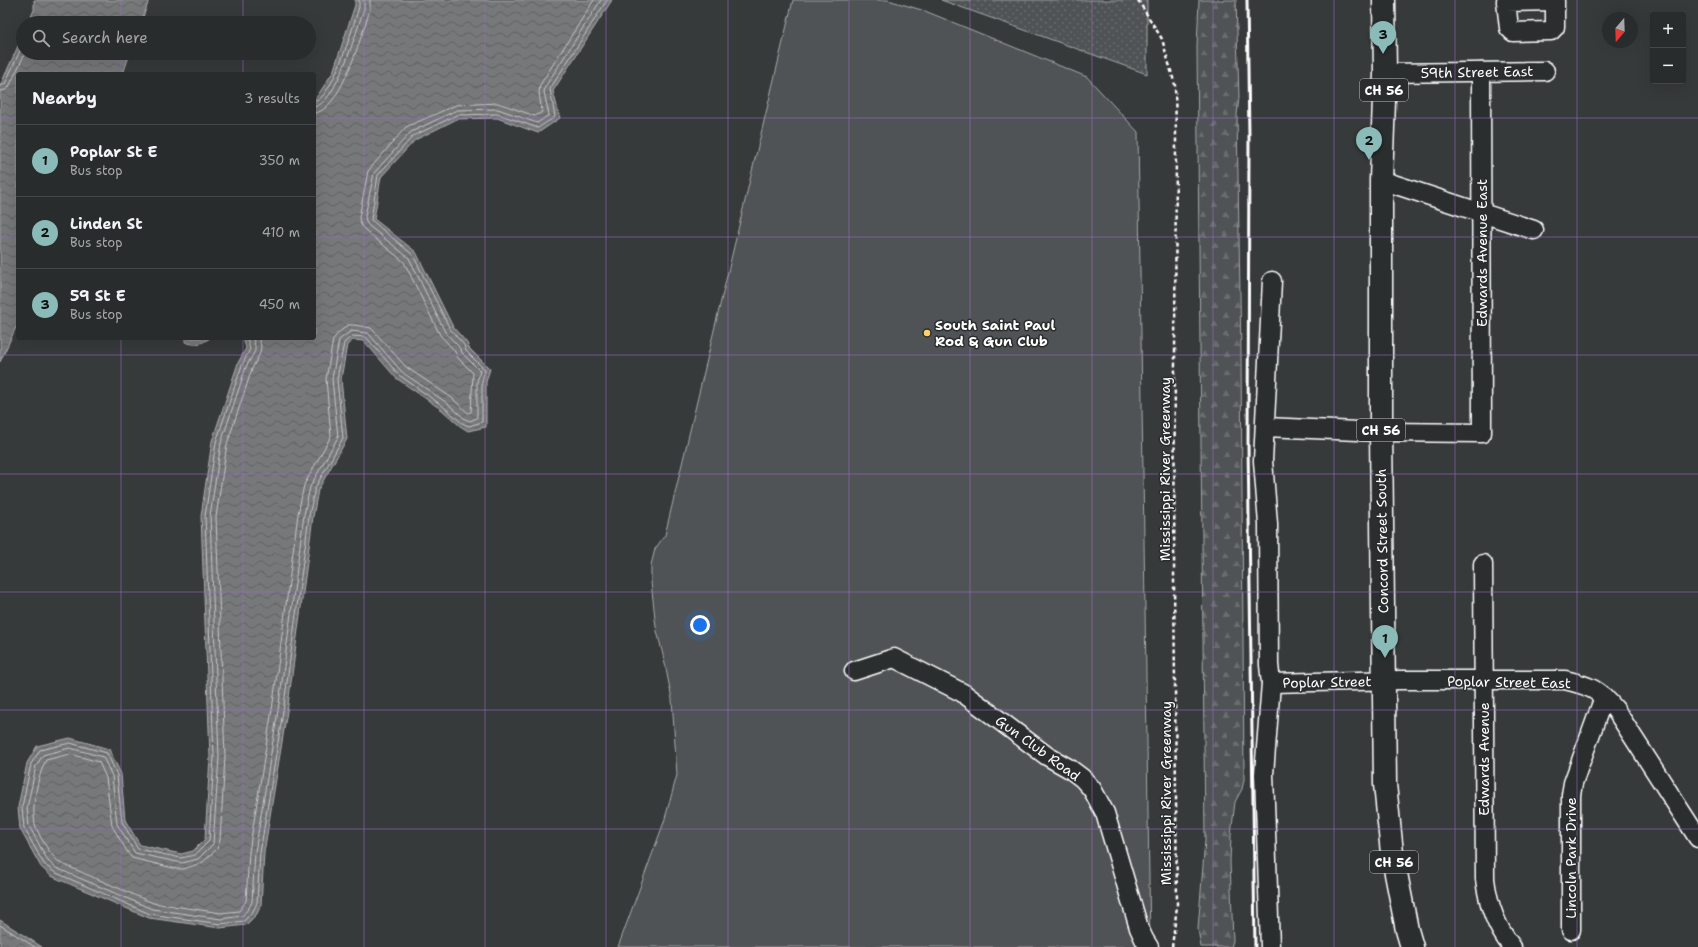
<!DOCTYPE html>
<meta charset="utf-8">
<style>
body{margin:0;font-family:"Shantell Sans",sans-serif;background:#353838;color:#f1f3f6}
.controls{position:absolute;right:12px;top:12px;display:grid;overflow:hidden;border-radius:4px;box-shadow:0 4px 16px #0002}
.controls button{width:36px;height:36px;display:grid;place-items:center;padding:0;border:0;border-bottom:1px solid #454848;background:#292c2c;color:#f1f3f6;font:20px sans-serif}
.compass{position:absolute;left:1602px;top:12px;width:36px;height:36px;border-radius:50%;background:#292c2c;box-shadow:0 4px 16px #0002;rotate:199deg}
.you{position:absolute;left:700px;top:625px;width:14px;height:14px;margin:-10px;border:3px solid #fff;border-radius:50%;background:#1a73e8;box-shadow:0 0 0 6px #1a73e833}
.badge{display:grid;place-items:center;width:26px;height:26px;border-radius:50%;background:#8bbbb9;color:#111;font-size:13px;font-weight:700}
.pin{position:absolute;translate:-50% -33px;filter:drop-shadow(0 1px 2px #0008)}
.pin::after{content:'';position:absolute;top:21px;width:14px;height:12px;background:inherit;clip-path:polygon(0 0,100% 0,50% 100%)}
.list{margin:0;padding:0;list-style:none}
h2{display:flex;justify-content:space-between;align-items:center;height:52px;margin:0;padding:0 16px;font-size:17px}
h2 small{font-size:13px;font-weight:400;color:#a5a7a9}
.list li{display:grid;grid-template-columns:26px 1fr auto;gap:12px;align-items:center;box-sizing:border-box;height:72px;padding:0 16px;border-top:1px solid #454848}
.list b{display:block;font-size:15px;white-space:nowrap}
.list p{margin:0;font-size:13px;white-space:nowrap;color:#a5a7a9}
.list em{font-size:13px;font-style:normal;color:#a5a7a9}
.icon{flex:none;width:22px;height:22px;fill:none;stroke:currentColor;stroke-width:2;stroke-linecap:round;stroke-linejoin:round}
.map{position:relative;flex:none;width:1698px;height:947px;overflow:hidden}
.search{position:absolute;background:#292c2c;box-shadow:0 4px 16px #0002;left:16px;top:16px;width:300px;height:44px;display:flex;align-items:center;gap:10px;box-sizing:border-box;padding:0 14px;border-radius:22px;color:#a5a7a9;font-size:15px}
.panel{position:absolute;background:#292c2c;box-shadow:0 4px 16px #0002;left:16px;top:72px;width:300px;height:268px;border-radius:4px}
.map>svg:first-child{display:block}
</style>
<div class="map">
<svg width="1698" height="947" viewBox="0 0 1698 947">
<defs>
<pattern id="forest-firs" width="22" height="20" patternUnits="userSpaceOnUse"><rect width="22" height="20" fill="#505354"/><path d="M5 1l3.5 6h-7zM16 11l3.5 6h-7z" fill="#6a6d6e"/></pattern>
<pattern id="park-dots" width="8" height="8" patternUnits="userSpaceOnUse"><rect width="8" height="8" fill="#505354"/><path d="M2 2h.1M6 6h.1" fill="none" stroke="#6a6d6e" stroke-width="1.8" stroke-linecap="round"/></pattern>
<pattern id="water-waves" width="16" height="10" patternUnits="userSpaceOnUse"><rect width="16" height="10" fill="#767879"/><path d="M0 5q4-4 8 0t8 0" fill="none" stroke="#616262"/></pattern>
</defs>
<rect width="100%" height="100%" fill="#373a3b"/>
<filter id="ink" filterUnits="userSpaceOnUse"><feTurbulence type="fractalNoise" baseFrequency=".025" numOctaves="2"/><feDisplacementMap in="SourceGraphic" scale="8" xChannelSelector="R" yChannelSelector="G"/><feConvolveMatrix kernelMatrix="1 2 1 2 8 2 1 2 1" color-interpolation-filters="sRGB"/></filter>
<g filter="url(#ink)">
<!-- forest -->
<polygon fill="url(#forest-firs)" stroke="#a8a9aa" points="1199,0 1236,0 1239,97 1237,115 1241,355 1244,780 1242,789 1235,802 1231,835 1230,862 1233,941 1231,947 1201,947 1198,929 1205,840 1197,47"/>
<!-- park -->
<polygon fill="url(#park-dots)" stroke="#a8a9aa" points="941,0 1147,0 1147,74"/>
<!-- garden -->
<polygon fill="#505354" stroke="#a8a9aa" points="793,0 888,0 925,11 1087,77 1138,132 1150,947 618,947 664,822 677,775 672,699 664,659 656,627 651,582 651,565 655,549 665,535"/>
<!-- water -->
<g fill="url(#water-waves)" stroke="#adaeaf">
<polygon points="34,0 149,0 141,23 28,23 34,10"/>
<polygon points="355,0 612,0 553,91 560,118 538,133 497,118 457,119 415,140 381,177 374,219 416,252 453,327 467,343 469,348 490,369 486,382 486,427 468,431 460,426 442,410 396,378 364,341 353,340 347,345 341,379 347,439 318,490 313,517 288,705 264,853 261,905 257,914 246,925 220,928 149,918 51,876 41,867 20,829 18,807 27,763 37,746 70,738 109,749 121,774 125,820 140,845 181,854 193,851 205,839 210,757 201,516 212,441 238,363 246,348 243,338 314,338 314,101 333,72 355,5"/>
<polygon points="23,35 23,53 130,53 123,74 18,74 18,323 0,362 0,86"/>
<path d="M185,338H210C201,344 195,346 185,342Z"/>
<polygon points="0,920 42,947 0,947"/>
</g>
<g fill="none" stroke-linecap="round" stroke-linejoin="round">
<!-- shore -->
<g stroke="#c8c9c9" stroke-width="1">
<polyline points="0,86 5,84 23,44"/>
<polyline points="0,91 5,90 9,87 25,53"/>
<path d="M314,102C332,100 354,24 359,7V0"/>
<path d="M314,107C336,106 357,28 364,9V0"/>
<path d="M314,113C341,112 362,32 370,10V0"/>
<polyline points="247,338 250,349 242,365 216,442 205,516 214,757 209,841 195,855 181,858 138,849 122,822 117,775 107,753 70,743 40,750 31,764 22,807 24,828 44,864 54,872 150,914 221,924 244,921 253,911 257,903 260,853 284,705 309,516 315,488 343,438 337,379 344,343 352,336 366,337 399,375 444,407 462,423 469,426 482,422 482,382 485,370 466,351 464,345 450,329 413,255 371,220 378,175 413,136 457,115 498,114 538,128 555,117 550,89 607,0"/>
<polyline points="253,338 255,346 255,351 246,367 221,443 210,516 219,757 213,844 198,859 182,863 135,853 117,824 112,776 103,757 70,748 43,755 36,766 27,808 29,826 48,861 56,868 152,909 221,919 242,916 249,908 252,902 255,852 279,704 304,515 310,487 338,437 332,379 339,340 351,331 368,333 402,372 447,403 465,419 470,421 477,418 477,382 480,371 463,354 459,347 445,332 409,258 369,226 366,222 365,216 374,173 411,132 457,110 498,109 537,123 549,115 544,92 545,87 601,0"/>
<path d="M259,338L261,346L260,353L252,369L227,444L216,517L225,757L220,840L217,849L203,862L184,869H177L132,858L128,853L112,826L106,778L99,762L70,754L46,760C38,775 31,807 35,824C38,835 51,856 60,863L153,903L221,913L239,911L246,901L249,852L273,703L298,514L304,485L331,436L326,379L333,340L337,334L348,325H355L371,328L406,367L452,398L468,413L471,412L473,373L458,358L454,350L440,335L404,262L365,230L361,225L359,218L368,171L406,127L456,105L498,103L535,116L542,112L539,93L540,85L594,0"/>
<polyline points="0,925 35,947"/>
</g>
<!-- minor casing -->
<g stroke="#fff" stroke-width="21">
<g id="minor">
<polyline points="1506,0 1506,2 1509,28 1513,32 1551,31 1555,27 1555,1 1506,2"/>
<polyline points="1385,73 1545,71"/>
<polyline points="1381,180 1534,230"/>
<polyline points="1265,427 1381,432 1482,433 1481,72"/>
<path d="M1483,564L1485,879C1488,904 1496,927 1512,947"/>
<polyline points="854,671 894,658 963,693 1047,756 1070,769 1082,778 1092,789 1105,813 1139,928 1144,939 1149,947"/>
<path d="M1271,683L1401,680H1565C1590,686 1598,689 1615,709L1698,838"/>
<polyline points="1571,930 1571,795 1573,783 1604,697"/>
<polyline points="1270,947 1264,774 1271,683 1269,665 1268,524 1263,461 1272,281"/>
</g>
</g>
<!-- major casing -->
<g stroke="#fff" stroke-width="25">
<polyline id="major" points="1384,0 1385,73 1381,180 1381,432 1385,784 1392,853 1407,930 1412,947"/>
</g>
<!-- path -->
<polyline stroke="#fff" stroke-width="2.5" stroke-dasharray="4 3" stroke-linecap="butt" points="1138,0 1162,39 1175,85 1176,136 1174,579 1177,906 1172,947"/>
<!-- minor -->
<use href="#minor" stroke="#2a2d2e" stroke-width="18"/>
<!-- major -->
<use href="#major" stroke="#2a2d2e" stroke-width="22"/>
<!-- rail -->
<polyline stroke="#fff" stroke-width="3" points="1247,0 1249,136 1248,445 1255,947"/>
</g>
</g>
<!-- grid -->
<path fill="none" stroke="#a36bd2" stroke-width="1" stroke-opacity="0.55" d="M121,0V23M243,0V23M364,0V947M485,0V947M606,0V947M728,0V947M849,0V947M970,0V947M1092,0V947M1213,0V947M1334,0V947M1455,0V947M1577,0V947M121,53V74M243,53V74M0,118H18M314,118H1698M0,237H18M314,237H1698M121,338V947M243,338V947M0,355H1698M0,474H1698M0,592H1698M0,710H1698M0,829H1698"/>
<!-- markers -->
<circle fill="#ffd166" stroke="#2a2d2e" stroke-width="1.5" cx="927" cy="333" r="4"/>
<g text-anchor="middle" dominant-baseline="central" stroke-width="3" stroke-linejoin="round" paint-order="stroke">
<!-- shield labels -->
<g fill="#2a2d2e" stroke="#bfc0c0" stroke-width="1">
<rect x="1360" y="79" width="48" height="22" rx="3"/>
<rect x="1357" y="419" width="48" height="22" rx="3"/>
<rect x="1370" y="851" width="48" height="22" rx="3"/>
</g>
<g font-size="13" font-weight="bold" fill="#fff">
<text x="1384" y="90">CH 56</text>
<text x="1381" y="430">CH 56</text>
<text x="1394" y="862">CH 56</text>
</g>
<!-- street labels -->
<g font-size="14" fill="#fff" stroke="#2a2d2e">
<text transform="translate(1477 72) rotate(-1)">59th Street East</text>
<text transform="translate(1482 253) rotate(-90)">Edwards Avenue East</text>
<text transform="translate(1165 469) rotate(-90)">Mississippi River Greenway</text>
<text transform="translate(1382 541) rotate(-91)">Concord Street South</text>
<text transform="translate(1327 682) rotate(-1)">Poplar Street</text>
<text transform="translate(1509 682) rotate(1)">Poplar Street East</text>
<text transform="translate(1038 748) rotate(36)">Gun Club Road</text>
<text transform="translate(1484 759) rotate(-90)">Edwards Avenue</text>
<text transform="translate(1166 793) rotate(-90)">Mississippi River Greenway</text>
<text transform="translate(1571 858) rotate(-90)">Lincoln Park Drive</text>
</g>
<!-- poi labels -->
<g font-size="14" font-weight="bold" fill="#fff" stroke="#2a2d2e" text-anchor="start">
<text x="935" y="325">South Saint Paul<tspan x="935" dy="16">Rod &amp; Gun Club</tspan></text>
</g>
</g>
</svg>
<div class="controls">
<button>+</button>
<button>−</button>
</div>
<svg class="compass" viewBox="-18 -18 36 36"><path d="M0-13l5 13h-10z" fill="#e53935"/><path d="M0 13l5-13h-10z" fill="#a5a7a9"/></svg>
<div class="you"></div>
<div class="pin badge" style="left:1385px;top:658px">1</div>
<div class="pin badge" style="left:1369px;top:160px">2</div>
<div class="pin badge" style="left:1383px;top:54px">3</div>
<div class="search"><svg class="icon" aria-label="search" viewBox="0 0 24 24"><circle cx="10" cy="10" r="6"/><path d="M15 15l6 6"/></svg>Search here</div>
<section class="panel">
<h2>Nearby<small>3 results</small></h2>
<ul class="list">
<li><span class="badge">1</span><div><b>Poplar St E</b><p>Bus stop</p></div><em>350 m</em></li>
<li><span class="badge">2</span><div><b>Linden St</b><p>Bus stop</p></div><em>410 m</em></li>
<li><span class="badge">3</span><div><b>59 St E</b><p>Bus stop</p></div><em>450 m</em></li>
</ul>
</section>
</div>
